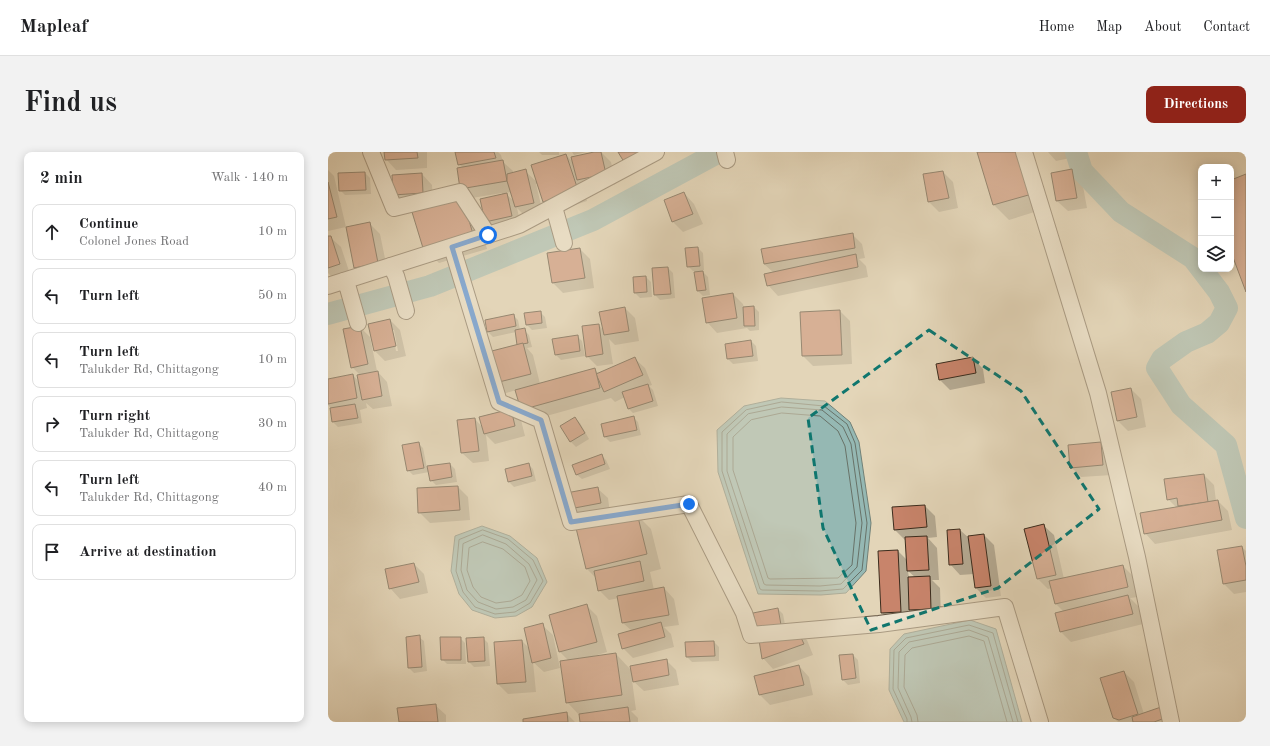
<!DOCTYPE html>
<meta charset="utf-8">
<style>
body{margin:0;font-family:"Old Standard TT",serif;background:#f2f2f2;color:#202124}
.controls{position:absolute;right:12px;top:12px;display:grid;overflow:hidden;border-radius:8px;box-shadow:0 2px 10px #0003}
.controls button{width:36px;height:36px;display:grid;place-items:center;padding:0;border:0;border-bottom:1px solid #e0e0e0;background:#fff;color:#202124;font:20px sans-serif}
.stop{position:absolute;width:12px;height:12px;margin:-9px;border:3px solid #1a73e8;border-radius:50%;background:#fff}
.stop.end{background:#1a73e8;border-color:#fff;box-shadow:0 1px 4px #0008}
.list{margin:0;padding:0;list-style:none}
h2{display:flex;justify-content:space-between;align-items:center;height:52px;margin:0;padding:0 16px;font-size:17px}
h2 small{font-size:13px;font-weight:400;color:#757577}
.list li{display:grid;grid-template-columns:26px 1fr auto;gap:12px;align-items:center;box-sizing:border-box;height:56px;margin:0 8px 8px;padding:0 8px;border:1px solid #e0e0e0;border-radius:8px}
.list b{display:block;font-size:15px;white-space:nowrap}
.list p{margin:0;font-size:13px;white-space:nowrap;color:#757577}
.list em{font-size:13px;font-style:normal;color:#757577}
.icon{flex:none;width:22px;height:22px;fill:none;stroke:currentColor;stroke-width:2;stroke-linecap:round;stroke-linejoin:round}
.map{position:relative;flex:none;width:918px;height:570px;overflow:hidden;border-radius:8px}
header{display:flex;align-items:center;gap:24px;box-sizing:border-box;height:56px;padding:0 20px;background:#fff;border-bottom:1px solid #e0e0e0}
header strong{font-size:19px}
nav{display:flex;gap:22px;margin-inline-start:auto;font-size:14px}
.intro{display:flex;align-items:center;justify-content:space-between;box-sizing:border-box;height:96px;padding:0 24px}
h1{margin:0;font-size:28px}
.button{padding:10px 18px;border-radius:8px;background:#8f2418;color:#fff;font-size:14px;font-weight:700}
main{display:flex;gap:24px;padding:0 24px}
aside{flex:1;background:#fff;border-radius:8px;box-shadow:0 2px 10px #0003}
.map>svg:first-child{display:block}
</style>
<header>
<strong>Mapleaf</strong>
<nav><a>Home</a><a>Map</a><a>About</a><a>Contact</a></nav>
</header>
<div class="intro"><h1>Find us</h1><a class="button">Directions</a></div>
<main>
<aside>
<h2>2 min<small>Walk · 140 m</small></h2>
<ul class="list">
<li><svg class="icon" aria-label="ahead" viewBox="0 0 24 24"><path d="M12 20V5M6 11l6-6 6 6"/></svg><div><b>Continue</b><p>Colonel Jones Road</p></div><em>10 m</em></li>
<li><svg class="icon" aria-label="left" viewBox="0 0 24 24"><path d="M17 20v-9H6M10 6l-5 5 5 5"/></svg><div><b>Turn left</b></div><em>50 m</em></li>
<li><svg class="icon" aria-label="left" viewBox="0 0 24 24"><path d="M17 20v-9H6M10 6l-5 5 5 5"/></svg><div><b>Turn left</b><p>Talukder Rd, Chittagong</p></div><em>10 m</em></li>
<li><svg class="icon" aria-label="right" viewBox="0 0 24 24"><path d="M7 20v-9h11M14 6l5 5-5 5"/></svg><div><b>Turn right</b><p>Talukder Rd, Chittagong</p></div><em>30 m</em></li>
<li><svg class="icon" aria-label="left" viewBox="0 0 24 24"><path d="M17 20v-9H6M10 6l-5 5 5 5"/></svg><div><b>Turn left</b><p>Talukder Rd, Chittagong</p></div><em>40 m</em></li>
<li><svg class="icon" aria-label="arrive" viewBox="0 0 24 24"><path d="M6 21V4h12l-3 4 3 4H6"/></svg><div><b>Arrive at destination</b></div></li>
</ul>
</aside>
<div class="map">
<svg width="918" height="570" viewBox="0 0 918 570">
<rect width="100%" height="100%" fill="#e3d5b8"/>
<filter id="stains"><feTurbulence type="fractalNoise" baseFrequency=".005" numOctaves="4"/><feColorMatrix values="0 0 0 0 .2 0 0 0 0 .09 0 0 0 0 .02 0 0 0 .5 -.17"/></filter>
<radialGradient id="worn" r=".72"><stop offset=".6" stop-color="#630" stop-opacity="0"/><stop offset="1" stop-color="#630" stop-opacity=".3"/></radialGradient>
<!-- water -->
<g fill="#95b8b3" stroke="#718077">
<polygon points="453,246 497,249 522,270 531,290 543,371 538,419 518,441 493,443 430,442 390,320 389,278 416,254"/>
<polygon points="154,374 182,384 209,406 219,430 204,455 188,464 167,466 144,458 131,442 123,419 127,384"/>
<polygon points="642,468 668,477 694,570 576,570 561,538 562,497 576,482"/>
</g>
<!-- shadow -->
<g fill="#0003" fill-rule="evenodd">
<polygon points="57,0 99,0 99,16 68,18 58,7"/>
<path d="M131,0H170L173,3L175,10L185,19V21L197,19L210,31L238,3L245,10L273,0L283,10L288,32L260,38L254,33L259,49L226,60L216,49L210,32H208L215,61L198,65L189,56L193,74L168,80L158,69L174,43V41L144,46L133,36L135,16L131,12ZM183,40L187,50L177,41Z"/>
<polygon points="211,0 231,0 231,3 214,3"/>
<polygon points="244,0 258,0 246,3"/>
<polygon points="650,0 719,56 681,68 666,53"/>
<polygon points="720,0 747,0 747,5 728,9"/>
<polygon points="0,18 6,24 18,75 0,79"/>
<polygon points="743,19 754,29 759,56 740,59 729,49"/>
<polygon points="615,20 625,30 630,56 611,60 601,50"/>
<polygon points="37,21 42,26 43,42 17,43 12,38"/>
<polygon points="94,22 104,33 105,51 76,52 66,42"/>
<polygon points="356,41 366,52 375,72 355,80 345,70 337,49"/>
<polygon points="149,61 159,97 111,111 96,96"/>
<polygon points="42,72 52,82 60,121 37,126 27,115"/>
<polygon points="524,82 534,92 537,106 531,107 538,114 540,125 450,144 440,133 446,121 436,112"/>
<polygon points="2,85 13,95 22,122 6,127 0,121 0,86"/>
<polygon points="370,96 375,101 376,118 374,119 380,125 382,143 375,144 370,139 367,119 365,119 360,114"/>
<polygon points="252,97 262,107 266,136 235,141 225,131"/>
<polygon points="340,116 345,121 347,146 332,148 327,143"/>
<polygon points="318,125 323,130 324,145 312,146 307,141"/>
<polygon points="405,142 415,152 416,156 426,155 431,160 431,178 422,179 419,176 389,181 379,170"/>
<polygon points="297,156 307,166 311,189 287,193 281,187 285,212 269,214 259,204 271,173 276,179"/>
<polygon points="512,159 522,169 524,212 485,214 475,204"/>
<polygon points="212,160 217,165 219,176 204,178 199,173"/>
<polygon points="185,163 190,168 192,178 196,178 201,183 204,195 199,196 205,203 212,232 266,217 271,222 306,206 317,216 324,233 321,234 325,238 330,254 305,261 300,256 297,245 287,250 283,246 204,268 188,238 175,242 164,231 191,193 188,180 165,185 160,180 158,169"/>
<path d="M62,168L72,178L78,204L57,209L47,199ZM64,178H66L70,199H68Z"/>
<polygon points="32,175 42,185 49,219 59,230 64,254 45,257 38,251 39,256 32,258 34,271 10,275 5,270 3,256 0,253 0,228 25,223 31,230 32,223 24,215"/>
<polygon points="249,184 254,189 257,204 233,208 228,203"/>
<polygon points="423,189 428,194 430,209 405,212 400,207 398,192"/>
<polygon points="645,206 655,217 657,231 622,238 612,228"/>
<polygon points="803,237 813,247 818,275 800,279 790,269"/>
<polygon points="182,258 193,268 197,284 167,292 158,283 161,309 145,311 134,301 147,267 155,276"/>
<polygon points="305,265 310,270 313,283 282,290 277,285"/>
<polygon points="247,266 252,271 261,287 248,295 243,290 234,274"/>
<polygon points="90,291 95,296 99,316 122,312 127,317 129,330 108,333 103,328 101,320 85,323 80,318"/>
<polygon points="773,291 783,302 784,323 753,325 743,315"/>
<polygon points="273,303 278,308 282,317 254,327 249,323"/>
<polygon points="200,312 205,317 208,329 186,335 181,330 178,317"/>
<polygon points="876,323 886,333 888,349 890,349 900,359 904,378 827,392 817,381 849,356 840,347"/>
<polygon points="130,335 140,345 142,368 102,371 91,360 90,337"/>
<polygon points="269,336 280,346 282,361 247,368 237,357"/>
<path d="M597,354L607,364L609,385L600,386L609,396L611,428H604L612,436L613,467L592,468L582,458L583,470L564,471L554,461L551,400L570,399L580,409L578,388H577L567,378ZM580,419L588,426H581Z"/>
<polygon points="308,362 323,377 333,417 322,420 326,438 336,436 346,447 351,473 336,475 343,482 346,495 305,506 295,496 304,479 295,471 291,446 281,448 271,438 268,426 259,417 249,377"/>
<polygon points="715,373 726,383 736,427 795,414 805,424 810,445 802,446 810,454 815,472 743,490 733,480 736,460 727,451 724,436 720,437 710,427 698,378"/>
<polygon points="632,378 642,387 656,383 666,393 673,444 658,446 648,436 646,422 632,423 622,412"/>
<polygon points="914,395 918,399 918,440 906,442 896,432"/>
<polygon points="86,412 96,422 100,441 72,447 62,436"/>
<polygon points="259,454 269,464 279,500 266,504 266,505 288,502 303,518 338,508 348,518 351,533 316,539 304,528 308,558 303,559 310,566 310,570 253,570 252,564 239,550 241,509 232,500 222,464"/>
<polygon points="450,457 455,462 458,478 429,477"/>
<polygon points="214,473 225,483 232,516 216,520 205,510 208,540 180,542 170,532 194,489 202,497"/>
<polygon points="469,478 479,488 485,503 445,517 435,506"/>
<polygon points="91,485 96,489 99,519 86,521 81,516"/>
<polygon points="132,486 137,491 138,512 119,512 114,507"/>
<polygon points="155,486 160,491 162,514 146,515 141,510"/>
<polygon points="386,490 391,495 391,509 364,510 359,505 358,491"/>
<polygon points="525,503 530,508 532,531 520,533 515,528"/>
<polygon points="471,514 481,525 485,543 442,553 432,543"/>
<polygon points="796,520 806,530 816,562 833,556 841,570 790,570 786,566"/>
<polygon points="107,553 118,563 118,570 72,570"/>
<polygon points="238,561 247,570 196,570"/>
</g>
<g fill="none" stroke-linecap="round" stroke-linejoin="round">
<!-- shore -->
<g stroke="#687268" stroke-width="1">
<polygon points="454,250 496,254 519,272 527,291 539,371 534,418 515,437 492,439 434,438 432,437 394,319 394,280 418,258"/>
<polygon points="454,255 494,258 515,275 523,292 534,371 529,415 513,432 492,434 438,433 436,432 399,319 399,282 420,262"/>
<polygon points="454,261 492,264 510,279 517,294 528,371 524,413 510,426 442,427 440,426 405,318 405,285 423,268"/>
<polygon points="155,378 180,387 205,408 215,429 202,451 187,460 167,462 147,455 135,440 128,419 131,388"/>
<polygon points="155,383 178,392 201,412 209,428 198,448 185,455 168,457 150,450 139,438 133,418 135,392"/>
<polygon points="155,390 175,397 197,415 202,429 194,443 183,449 168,451 153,445 145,435 139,418 141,396"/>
<polyline points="579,570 579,567 565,537 566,498 578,486 641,473 665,481 690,570"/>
<polyline points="584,570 583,565 570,536 571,500 581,490 641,478 660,485 685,570"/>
<polyline points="590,570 589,563 576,535 577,503 584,496 641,484 656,489 679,570"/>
</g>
<!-- canal -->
<g stroke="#95b8b3" stroke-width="22">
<polyline points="748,0 754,19 793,60 865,106 891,140 899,156 891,171 879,181 858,190 834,207 829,216 853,253 898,293 918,366"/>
<polyline points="0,162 102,134 265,68 391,0"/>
</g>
</g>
<!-- building -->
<g fill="#c8846b" stroke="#3b2c1d">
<polygon points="56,0 89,0 90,6 57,8"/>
<polygon points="127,0 166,0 168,6 130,13"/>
<polygon points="266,0 273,0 278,22 249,28 243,5"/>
<polygon points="290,0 315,0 296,10"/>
<polygon points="649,0 692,0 704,42 665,53"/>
<polygon points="238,2 250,38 215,50 203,13"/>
<polygon points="175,8 179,29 132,37 129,16"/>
<polygon points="198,17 206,51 187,55 179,29 179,22"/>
<polygon points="744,17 749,46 728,49 723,21"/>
<polygon points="615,19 621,46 600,50 595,22"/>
<polygon points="37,20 38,38 11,39 10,21"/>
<polygon points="94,21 95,41 65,43 64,23"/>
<polygon points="918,22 918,140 903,100 903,28"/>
<polygon points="0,30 9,65 0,67"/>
<polygon points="356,40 365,62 344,70 336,48"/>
<polygon points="179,41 184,64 157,70 152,47"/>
<polygon points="134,45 145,82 95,96 84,60"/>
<polygon points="42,70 50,111 26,116 18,75"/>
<polygon points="525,81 527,96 436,112 433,97"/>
<polygon points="0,84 3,84 12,112 0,116"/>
<polygon points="370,95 372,114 359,115 357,96"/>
<polygon points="252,96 257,126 224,131 219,101"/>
<polygon points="528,102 530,115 439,134 436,122"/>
<polygon points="340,115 343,142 326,143 324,116"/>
<polygon points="375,119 378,138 369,139 366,120"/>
<polygon points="318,124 319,140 306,141 305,125"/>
<polygon points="405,141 409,166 378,171 374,146"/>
<polygon points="426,154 427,174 416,174 415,155"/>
<polygon points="297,155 301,179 276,183 271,160"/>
<polygon points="512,158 514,203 474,204 472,160"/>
<polygon points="213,159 214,171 198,173 196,161"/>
<polygon points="186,162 188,174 159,180 157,168"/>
<polygon points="62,167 68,194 46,199 40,172"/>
<polygon points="271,172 275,202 258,205 254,174"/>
<polygon points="32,174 40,212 23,216 15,177"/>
<polygon points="197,176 200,191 189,193 187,178"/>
<polygon points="250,183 252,199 227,203 224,187"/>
<polygon points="423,188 425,204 399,207 397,192"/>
<polygon points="195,191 203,222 163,232 156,201"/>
<polygon points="307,205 315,223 276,240 268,222"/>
<polygon points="645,205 648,221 611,228 608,212"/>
<polygon points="267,216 272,236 193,258 187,238"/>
<polygon points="50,219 54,244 34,248 29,223"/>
<polygon points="25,222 29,246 0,252 0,227"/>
<polygon points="320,232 325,249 300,257 294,240"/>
<polygon points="803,236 809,265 789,269 783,240"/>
<polygon points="27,252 30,266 4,270 2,256"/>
<polygon points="183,257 187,274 156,282 151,265"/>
<polygon points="306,264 309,278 276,285 273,272"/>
<polygon points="247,265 257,281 242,290 232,274"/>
<polygon points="147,266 151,299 133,301 129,268"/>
<polygon points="91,290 96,316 79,319 74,293"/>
<polygon points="773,290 775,313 742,316 740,293"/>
<polygon points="274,302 277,312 248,323 244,313"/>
<polygon points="122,311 124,325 102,329 99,314"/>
<polygon points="201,311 204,324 180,330 177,317"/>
<polygon points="876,322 880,350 850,354 849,346 839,348 836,327"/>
<polygon points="130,334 132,358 90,361 89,336"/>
<polygon points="270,335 273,351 236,358 233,342"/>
<polygon points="890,348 894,368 816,382 812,361"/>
<polygon points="597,353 599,375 566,378 564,355"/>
<polygon points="309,361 319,402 258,417 248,376"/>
<polygon points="716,372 728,423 709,427 696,377"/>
<polygon points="632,377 635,412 621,413 619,378"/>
<polygon points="656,382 663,434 647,436 640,384"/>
<polygon points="599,384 601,418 579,419 577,385"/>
<polygon points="914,394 918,414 918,428 895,432 889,398"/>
<polygon points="570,398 573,460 553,461 550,399"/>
<polygon points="312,409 316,429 270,439 266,419"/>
<polygon points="86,411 91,430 61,437 57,417"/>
<polygon points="795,413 800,435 727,452 721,429"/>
<polygon points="602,424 603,457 581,458 580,425"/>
<polygon points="336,435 341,463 294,471 289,444"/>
<polygon points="800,443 805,462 732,480 727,461"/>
<polygon points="259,452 269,490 231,500 221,463"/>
<polygon points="450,456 453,473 429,478 425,461"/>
<polygon points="333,470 337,485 294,497 290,482"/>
<polygon points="215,471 223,506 204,511 196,476"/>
<polygon points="469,477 476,492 434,507 431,488"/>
<polygon points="92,483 94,515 80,516 78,485"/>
<polygon points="112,485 133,485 133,508 113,508"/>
<polygon points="156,485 157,509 140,510 138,486"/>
<polygon points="194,488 198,530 169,532 166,490"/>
<polygon points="386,489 387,504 358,505 357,490"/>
<polygon points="288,501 294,543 238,551 232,509"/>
<polygon points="525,502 528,526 514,528 511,503"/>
<polygon points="339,507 341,523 305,530 302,514"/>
<polygon points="471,513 476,533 431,543 426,524"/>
<polygon points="796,519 810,562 791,568 785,566 772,526"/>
<polygon points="108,552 110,570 71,570 69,556"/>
<polygon points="300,555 302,570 252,570 251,562"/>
<polygon points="833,555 837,566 826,570 805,570 804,565"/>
<polygon points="239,560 240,570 195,570 195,567"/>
</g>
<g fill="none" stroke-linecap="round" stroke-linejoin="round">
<!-- street casing -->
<g stroke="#655644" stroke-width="18">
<g id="street">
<polyline points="43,0 66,56 132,40 160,83"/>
<polyline points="397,0 399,8"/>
<polyline points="696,0 770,241 809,405 843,570"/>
<polyline points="226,55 236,91"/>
<polyline points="124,95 171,250 213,268 243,370 361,352 416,461 423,483 551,472 677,455 712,570"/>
<polyline points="63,114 68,124 78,159"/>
<polyline points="16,129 20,136 30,171"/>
<polyline points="0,134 191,73 328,0"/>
</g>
</g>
<!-- street -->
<use href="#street" stroke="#ede4d1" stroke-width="16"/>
</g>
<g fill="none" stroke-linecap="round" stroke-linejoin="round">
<!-- route -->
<polyline stroke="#1a73e8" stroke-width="5" points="160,83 124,95 171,250 213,268 243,370 361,352"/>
</g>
<!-- marked area -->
<path d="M0 0H918V570H0ZM601,178L693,239L771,357L670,436L543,478L495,376L480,266Z" fill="#e3d5b8" fill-opacity=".55" fill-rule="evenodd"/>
<path fill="none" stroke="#0f766e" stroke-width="3" stroke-dasharray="8 5" stroke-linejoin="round" d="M601,178L693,239L771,357L670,436L543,478L495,376L480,266Z"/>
<rect width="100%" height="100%" filter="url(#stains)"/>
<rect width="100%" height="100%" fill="url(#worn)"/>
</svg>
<div class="controls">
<button>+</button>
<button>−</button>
<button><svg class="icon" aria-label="layers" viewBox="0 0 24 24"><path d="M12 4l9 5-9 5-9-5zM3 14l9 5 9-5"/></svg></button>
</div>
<div class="stop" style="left:160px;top:83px"></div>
<div class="stop end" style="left:361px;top:352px"></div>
</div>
</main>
